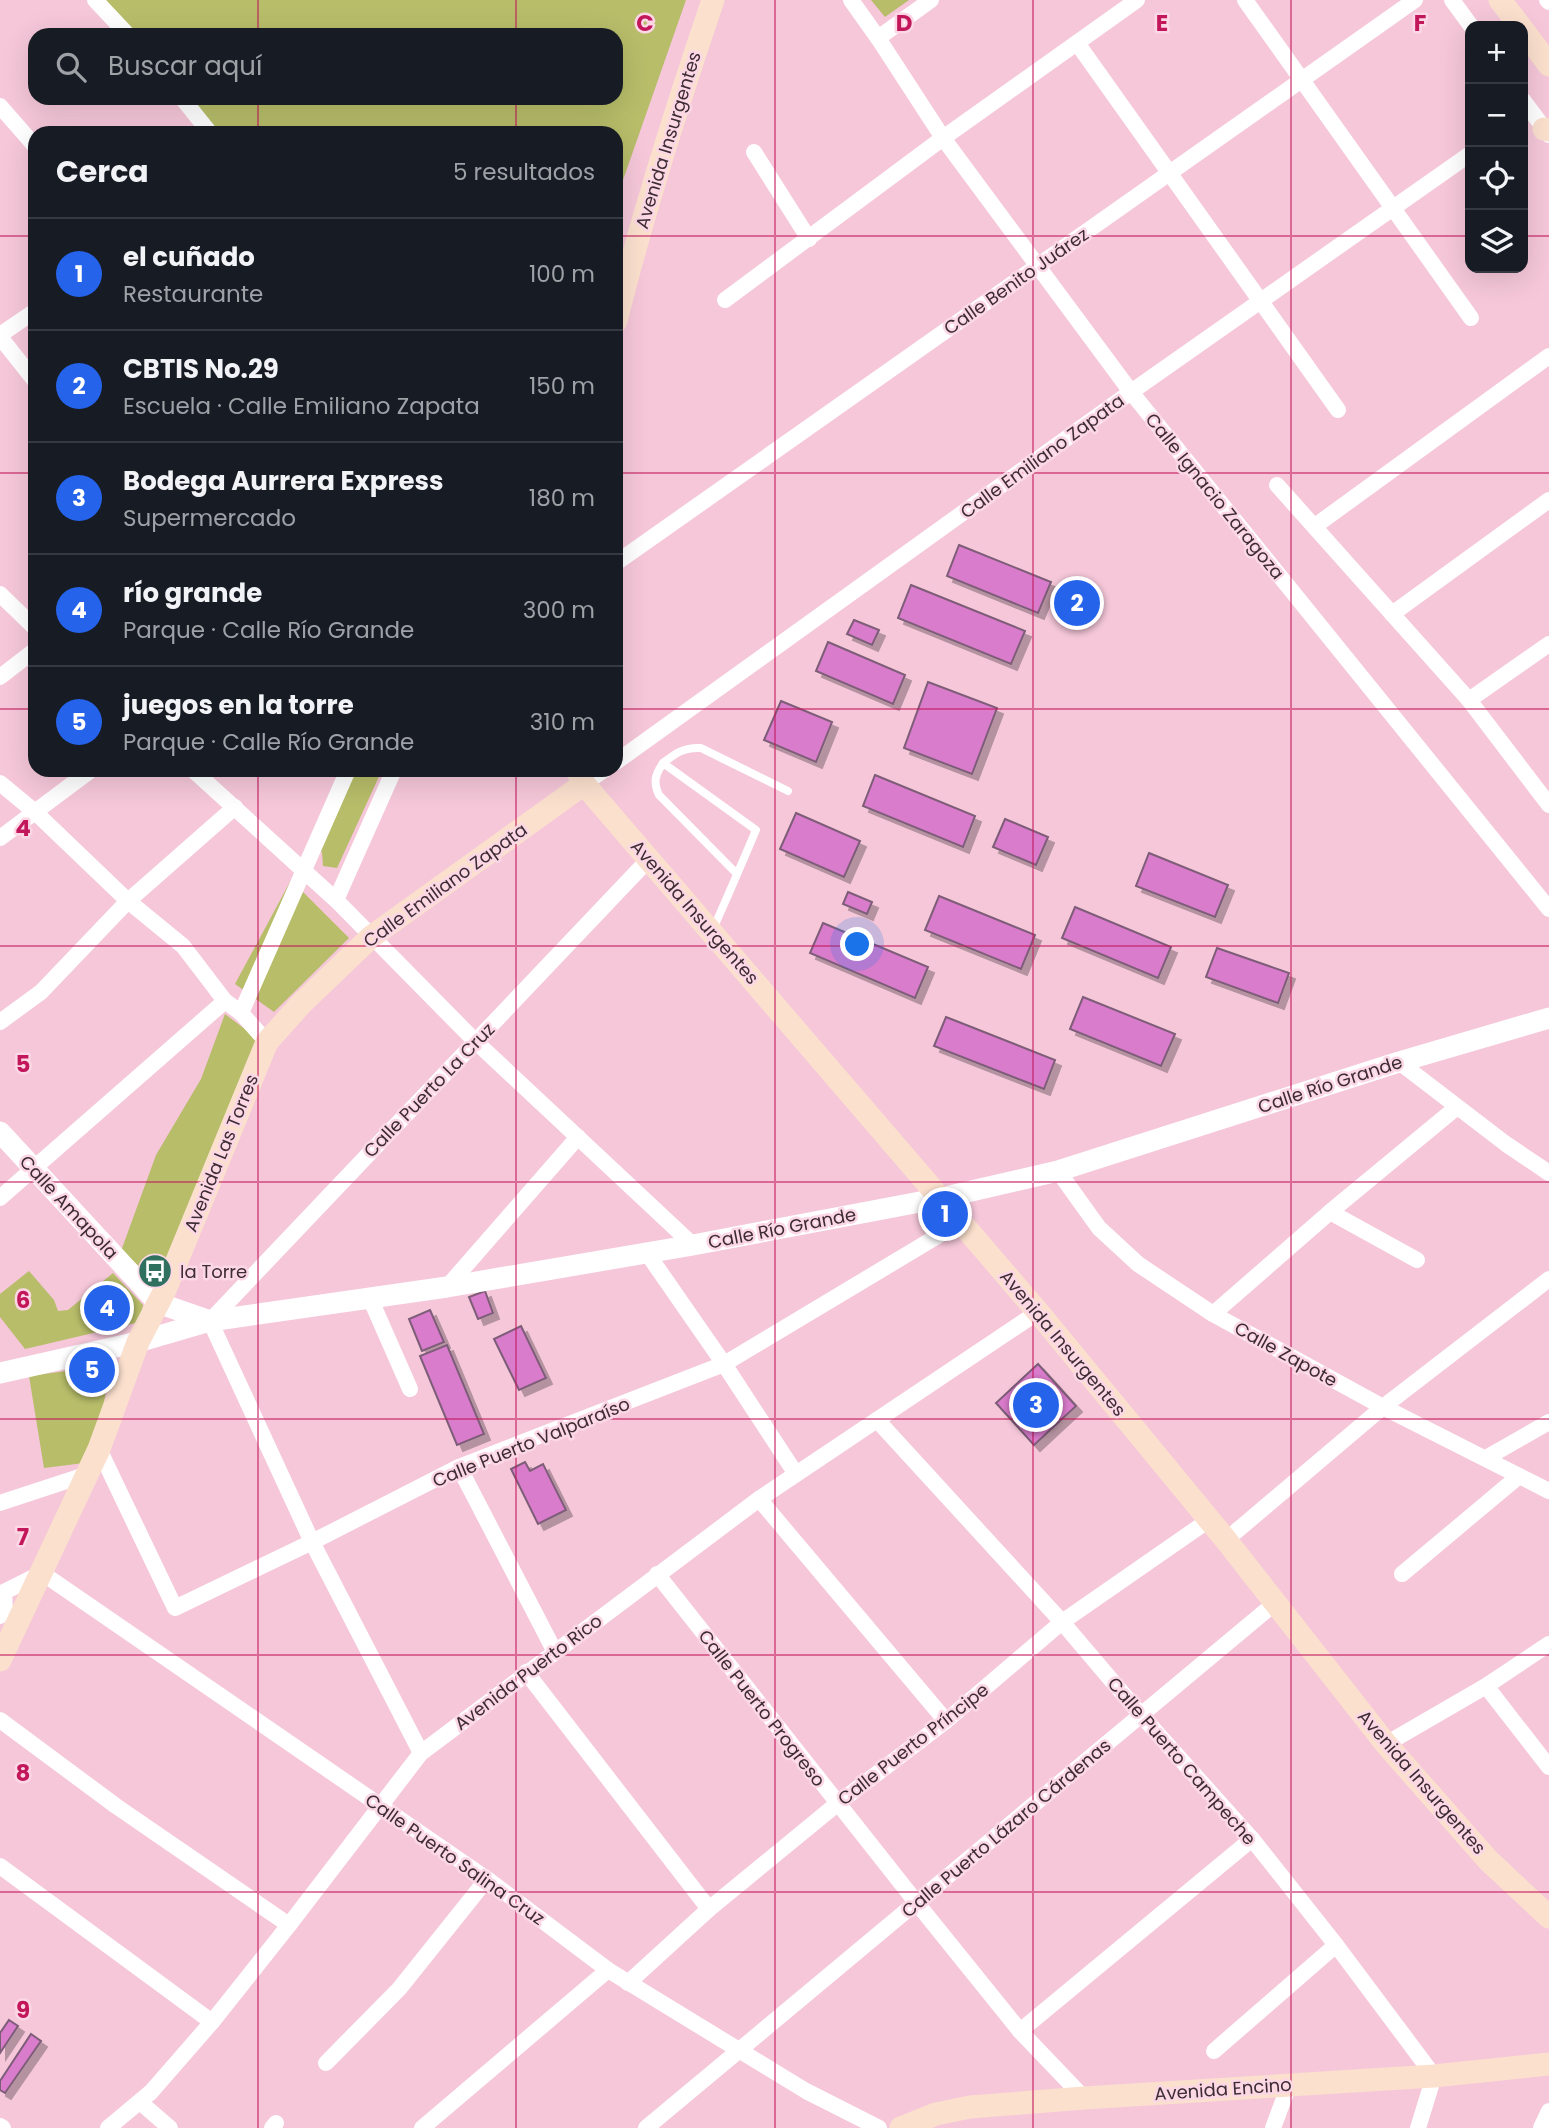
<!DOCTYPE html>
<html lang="es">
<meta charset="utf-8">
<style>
body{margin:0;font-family:Poppins,sans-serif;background:#242831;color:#f1f3f6}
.controls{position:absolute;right:21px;top:21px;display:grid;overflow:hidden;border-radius:14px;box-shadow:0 7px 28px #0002}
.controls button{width:63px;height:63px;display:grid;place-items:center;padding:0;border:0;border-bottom:2px solid #363941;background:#171b24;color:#f1f3f6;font:35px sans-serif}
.you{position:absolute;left:858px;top:945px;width:24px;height:24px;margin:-18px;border:5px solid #fff;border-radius:50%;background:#1a73e8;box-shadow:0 0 0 10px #1a73e833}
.badge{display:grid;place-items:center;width:46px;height:46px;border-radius:50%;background:#2563eb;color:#fff;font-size:23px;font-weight:700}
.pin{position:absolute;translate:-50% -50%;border:4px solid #fff;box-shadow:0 2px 7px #0006}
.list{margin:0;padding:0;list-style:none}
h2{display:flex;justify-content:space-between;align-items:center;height:91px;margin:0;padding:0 28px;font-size:30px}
h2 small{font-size:23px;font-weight:400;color:#9ea1a6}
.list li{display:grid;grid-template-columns:46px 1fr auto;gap:21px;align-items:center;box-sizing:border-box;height:112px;padding:0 28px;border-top:2px solid #363941}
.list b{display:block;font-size:26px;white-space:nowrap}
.list p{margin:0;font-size:23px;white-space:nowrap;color:#9ea1a6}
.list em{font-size:23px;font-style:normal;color:#9ea1a6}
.icon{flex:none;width:38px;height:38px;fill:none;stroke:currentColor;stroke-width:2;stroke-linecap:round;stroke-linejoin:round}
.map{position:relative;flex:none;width:1549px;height:2128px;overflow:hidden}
.search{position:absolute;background:#171b24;box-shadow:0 7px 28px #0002;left:28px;top:28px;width:595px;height:77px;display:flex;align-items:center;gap:18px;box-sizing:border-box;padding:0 24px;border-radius:21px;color:#9ea1a6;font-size:26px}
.panel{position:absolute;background:#171b24;box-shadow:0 7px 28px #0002;left:28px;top:126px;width:595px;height:651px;border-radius:21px}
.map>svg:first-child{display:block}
</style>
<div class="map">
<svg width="1549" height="2128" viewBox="0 0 1549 2128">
<defs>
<filter id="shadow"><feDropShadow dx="6" dy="6" stdDeviation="0" flood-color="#0004"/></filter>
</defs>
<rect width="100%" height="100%" fill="#f5c7d9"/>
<!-- green -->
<g fill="#b7bd69">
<polygon points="106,0 686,0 616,200 616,133 214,133 185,98 616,98 616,35 135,35"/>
<polygon points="871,0 909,0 885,17"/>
<polygon points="355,770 382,770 337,868 323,866 322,853 318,845"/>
<polygon points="291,880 349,938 274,1012 235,984"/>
<polygon points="225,1014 258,1039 162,1286 121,1251 156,1155 201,1079"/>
<polygon points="29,1271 54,1300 58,1311 68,1310 113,1273 143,1305 140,1322 25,1349 0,1317 0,1294"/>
<polygon points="119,1364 106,1390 101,1421 84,1463 44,1468 29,1376"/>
</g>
<!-- building -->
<g fill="#da7bcc" stroke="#7d5d77" stroke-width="2" filter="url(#shadow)">
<polygon points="959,545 1051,582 1038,613 947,576"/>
<polygon points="911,585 1025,631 1011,664 898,618"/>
<polygon points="854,620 879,630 872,645 847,634"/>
<polygon points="828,642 905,675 893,704 816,671"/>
<polygon points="928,682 997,708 972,774 904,748"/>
<polygon points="781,701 832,722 816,762 764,740"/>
<polygon points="875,775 975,816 963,847 863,806"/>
<polygon points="796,813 860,841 844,877 780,849"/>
<polygon points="1005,819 1048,837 1036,865 993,847"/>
<polygon points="1149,853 1228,885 1215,917 1136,886"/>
<polygon points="848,892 872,902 867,914 843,904"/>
<polygon points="939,896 1035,935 1021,969 925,930"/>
<polygon points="1075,907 1171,947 1158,978 1062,938"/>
<polygon points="823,923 928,967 915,998 810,953"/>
<polygon points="1217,948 1289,973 1278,1003 1206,977"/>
<polygon points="1083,997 1175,1034 1161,1066 1070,1029"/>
<polygon points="946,1017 1055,1060 1044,1089 934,1046"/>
<polygon points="485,1291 493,1313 478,1319 469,1297"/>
<polygon points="430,1310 444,1342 422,1351 409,1319"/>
<polygon points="521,1326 546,1378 519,1390 494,1339"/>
<polygon points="447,1345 484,1434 457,1445 420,1356"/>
<polygon points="1038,1364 1076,1406 1034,1445 996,1403"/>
<polygon points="525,1462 530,1471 543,1464 566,1510 538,1524 511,1469"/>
<polygon points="9,2020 18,2026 0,2053 0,2033"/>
<polygon points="31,2034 41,2041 5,2093 0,2090 0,2081"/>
</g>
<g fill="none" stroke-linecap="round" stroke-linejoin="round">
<!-- service -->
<g stroke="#fff" stroke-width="8">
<path d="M663,763C676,753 684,747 701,748L788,791"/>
<path d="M713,929C728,896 742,863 756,830L663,763C655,775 653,782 659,795L737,874"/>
</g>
<!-- minor -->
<g stroke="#fff" stroke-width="16">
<polyline points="95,0 128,35"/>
<polyline points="851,0 878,38 943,138 1131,392 1549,909"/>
<polyline points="1245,0 1471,318"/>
<polyline points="1452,0 1471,26"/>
<polyline points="1547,0 1549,2"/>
<polyline points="878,38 931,0"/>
<polyline points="1077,43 1338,410"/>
<polyline points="182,98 210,133"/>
<polyline points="1523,100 1549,135"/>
<polyline points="0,106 35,146"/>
<polyline points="754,152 809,239"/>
<polyline points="725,300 943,138 1137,0"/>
<polyline points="0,335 35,311"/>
<polyline points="0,337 35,381"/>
<polyline points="1277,485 1469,700 1549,805"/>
<polyline points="1315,526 1549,356"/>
<polyline points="616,563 1415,0"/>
<polyline points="0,594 35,628"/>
<polyline points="1392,614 1549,500"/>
<polyline points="0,677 35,650"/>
<polyline points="1469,700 1549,644"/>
<polyline points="616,762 1131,392 1470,154"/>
<polyline points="193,770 336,900 475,1041 693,1245"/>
<polyline points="0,783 35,812 128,901 183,946 225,1001 241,1013 267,1042"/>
<polyline points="584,784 604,770"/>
<polyline points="0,838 91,770"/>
<polyline points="336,900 394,770"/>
<polyline points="241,1013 348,770"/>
<polyline points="0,1022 41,992 128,901 235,807"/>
<polyline points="1399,1062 1506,1144 1549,1173"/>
<polyline points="1058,1171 1099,1228 1138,1264 1213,1314 1383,1407 1549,1491"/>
<polyline points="0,1198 225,1001"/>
<polyline points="1330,1212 1417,1260"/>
<polyline points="647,1253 724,1364 796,1474"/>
<polyline points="447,1287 578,1137"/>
<polyline points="370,1298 410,1389"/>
<polyline points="1213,1314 1330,1212 1457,1107"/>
<polyline points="877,1420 1062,1622 1141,1715 1252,1839 1336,1945 1434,2076 1418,2128"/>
<polyline points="99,1449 175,1608 312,1542 459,1467 724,1364 961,1222"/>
<polyline points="1486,1458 1549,1422"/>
<polyline points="459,1467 555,1652"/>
<polyline points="759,1499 946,1721"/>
<polyline points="0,1503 88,1474"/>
<polyline points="1226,1540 1383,1407 1549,1279"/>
<polyline points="657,1574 916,1902 1020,2031 1084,2098"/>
<polyline points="1402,1574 1519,1476"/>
<polyline points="0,1616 5,1610 4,1592 42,1573 487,1879 608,1970 806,2091 879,2128"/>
<polyline points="526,1672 709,1909"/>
<polyline points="1486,1686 1549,1767"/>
<polyline points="0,1720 116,1806 289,1925"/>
<polyline points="1386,1744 1486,1686 1549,1644"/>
<polyline points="421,1753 312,1542 210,1321 649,859"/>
<polyline points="0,1866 212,2022"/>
<polyline points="628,1983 709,1909 837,1804 946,1721 1062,1622 1209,1520"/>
<polyline points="1020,2031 1252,1839"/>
<polyline points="1214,2051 1336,1945"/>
<polyline points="326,2063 399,1989 487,1879"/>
<polyline points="140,2102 170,2128"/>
<polyline points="0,2126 3,2128"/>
<polyline points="108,2128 151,2092 212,2022 289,1925 421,1753 759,1499 1038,1312"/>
<polyline points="272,2128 276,2123"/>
<polyline points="422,2128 608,1970"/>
<polyline points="646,2128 1274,1604"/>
<polyline points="1273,2128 1289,2085"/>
<polyline points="1541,2128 1549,2111"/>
</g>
<!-- tertiary -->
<g stroke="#fff" stroke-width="21">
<polyline points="0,1132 158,1303 210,1321"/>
<polyline points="0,1373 138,1342 210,1321 447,1287 693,1245 941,1198 1058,1171 1399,1062 1549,1018"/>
</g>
<!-- secondary -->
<g stroke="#fbe0ce" stroke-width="23">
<polyline points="1500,0 1520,26"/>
<polyline points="1523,30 1549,65"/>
<polyline points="1544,129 1549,130"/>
<path d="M616,321C643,212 677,106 713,0"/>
<polyline points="577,770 584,784 1038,1312 1226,1540 1386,1744 1488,1860 1549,1917"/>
<polyline points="0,1660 99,1449 138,1342 165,1290 267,1042 301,1004 371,937 584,784"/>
<polyline points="901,2128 936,2114 970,2107 1084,2098 1434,2076 1549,2064"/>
</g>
</g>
<!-- grid -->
<path fill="none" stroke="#c2185b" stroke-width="2" stroke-opacity="0.55" d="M258,0V35M516,0V35M775,0V2128M1033,0V2128M1291,0V2128M258,98V133M516,98V133M0,236H35M616,236H1470M1523,236H1549M0,473H35M616,473H1549M0,709H35M616,709H1549M258,770V2128M516,770V2128M0,946H1549M0,1182H1549M0,1419H1549M0,1655H1549M0,1892H1549"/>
<!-- icons -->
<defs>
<g id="bus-disc" transform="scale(1.75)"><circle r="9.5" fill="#30705e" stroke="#fcd7e5"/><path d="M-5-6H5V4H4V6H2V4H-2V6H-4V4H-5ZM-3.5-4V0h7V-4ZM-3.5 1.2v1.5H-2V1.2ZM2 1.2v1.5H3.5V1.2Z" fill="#fff"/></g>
</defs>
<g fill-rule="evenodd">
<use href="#bus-disc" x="155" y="1271"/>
</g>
<g text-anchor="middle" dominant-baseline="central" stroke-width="5" stroke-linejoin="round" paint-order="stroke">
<!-- street labels -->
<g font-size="18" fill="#3e2c33" stroke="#fcd7e5">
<text transform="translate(668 140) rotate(-73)">Avenida Insurgentes</text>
<text transform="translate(1016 281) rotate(-35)">Calle Benito Juárez</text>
<text transform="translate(1042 456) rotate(-36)">Calle Emiliano Zapata</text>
<text transform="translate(1215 496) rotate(51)">Calle Ignacio Zaragoza</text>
<text transform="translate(445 885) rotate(-36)">Calle Emiliano Zapata</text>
<text transform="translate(695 912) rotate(49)">Avenida Insurgentes</text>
<text transform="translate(1330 1084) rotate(-18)">Calle Río Grande</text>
<text transform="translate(429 1090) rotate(-46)">Calle Puerto La Cruz</text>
<text transform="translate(221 1153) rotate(-68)">Avenida Las Torres</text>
<text transform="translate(69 1207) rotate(47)">Calle Amapola</text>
<text transform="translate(782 1228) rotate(-11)">Calle Río Grande</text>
<text transform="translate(1063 1343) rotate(50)">Avenida Insurgentes</text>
<text transform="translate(1286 1354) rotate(29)">Calle Zapote</text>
<text transform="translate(531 1442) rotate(-22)">Calle Puerto Valparaíso</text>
<text transform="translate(528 1672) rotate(-37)">Avenida Puerto Rico</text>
<text transform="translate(762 1708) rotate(52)">Calle Puerto Progreso</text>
<text transform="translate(913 1744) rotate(-38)">Calle Puerto Príncipe</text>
<text transform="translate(1182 1761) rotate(49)">Calle Puerto Campeche</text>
<text transform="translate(1422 1782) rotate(49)">Avenida Insurgentes</text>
<text transform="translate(1006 1828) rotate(-40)">Calle Puerto Lázaro Cárdenas</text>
<text transform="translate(455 1859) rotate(35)">Calle Puerto Salina Cruz</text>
<text transform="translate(1223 2089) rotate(-4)">Avenida Encino</text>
</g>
<!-- poi labels -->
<g font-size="18" fill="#3e2c33" stroke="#fcd7e5" text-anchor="start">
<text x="180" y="1271">la Torre</text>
</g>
</g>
<g font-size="23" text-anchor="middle" font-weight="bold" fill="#c2185b" stroke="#fcd7e5" stroke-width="5" stroke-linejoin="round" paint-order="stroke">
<text x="645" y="31">C</text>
<text x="904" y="31">D</text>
<text x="1162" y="31">E</text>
<text x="1420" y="31">F</text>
<text x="23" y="836">4</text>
<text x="23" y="1072">5</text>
<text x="23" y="1308">6</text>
<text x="23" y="1545">7</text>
<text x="23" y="1781">8</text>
<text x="23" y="2018">9</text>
</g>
</svg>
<div class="controls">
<button>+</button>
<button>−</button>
<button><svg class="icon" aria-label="locate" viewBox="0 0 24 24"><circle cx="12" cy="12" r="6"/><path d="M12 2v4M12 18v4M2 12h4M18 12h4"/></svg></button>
<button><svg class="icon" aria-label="layers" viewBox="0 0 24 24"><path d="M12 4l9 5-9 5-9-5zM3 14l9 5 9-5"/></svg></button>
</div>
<div class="you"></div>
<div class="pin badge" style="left:945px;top:1214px">1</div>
<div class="pin badge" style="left:1077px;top:603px">2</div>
<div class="pin badge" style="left:1036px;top:1405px">3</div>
<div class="pin badge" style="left:107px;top:1308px">4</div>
<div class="pin badge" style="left:92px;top:1370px">5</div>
<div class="search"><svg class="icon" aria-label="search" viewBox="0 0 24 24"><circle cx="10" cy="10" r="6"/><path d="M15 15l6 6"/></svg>Buscar aquí</div>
<section class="panel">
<h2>Cerca<small>5 resultados</small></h2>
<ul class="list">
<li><span class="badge">1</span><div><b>el cuñado</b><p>Restaurante</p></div><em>100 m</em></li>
<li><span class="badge">2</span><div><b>CBTIS No.29</b><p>Escuela · Calle Emiliano Zapata</p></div><em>150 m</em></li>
<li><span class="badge">3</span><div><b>Bodega Aurrera Express</b><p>Supermercado</p></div><em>180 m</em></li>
<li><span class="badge">4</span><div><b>río grande</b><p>Parque · Calle Río Grande</p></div><em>300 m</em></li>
<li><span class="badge">5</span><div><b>juegos en la torre</b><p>Parque · Calle Río Grande</p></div><em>310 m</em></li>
</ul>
</section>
</div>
